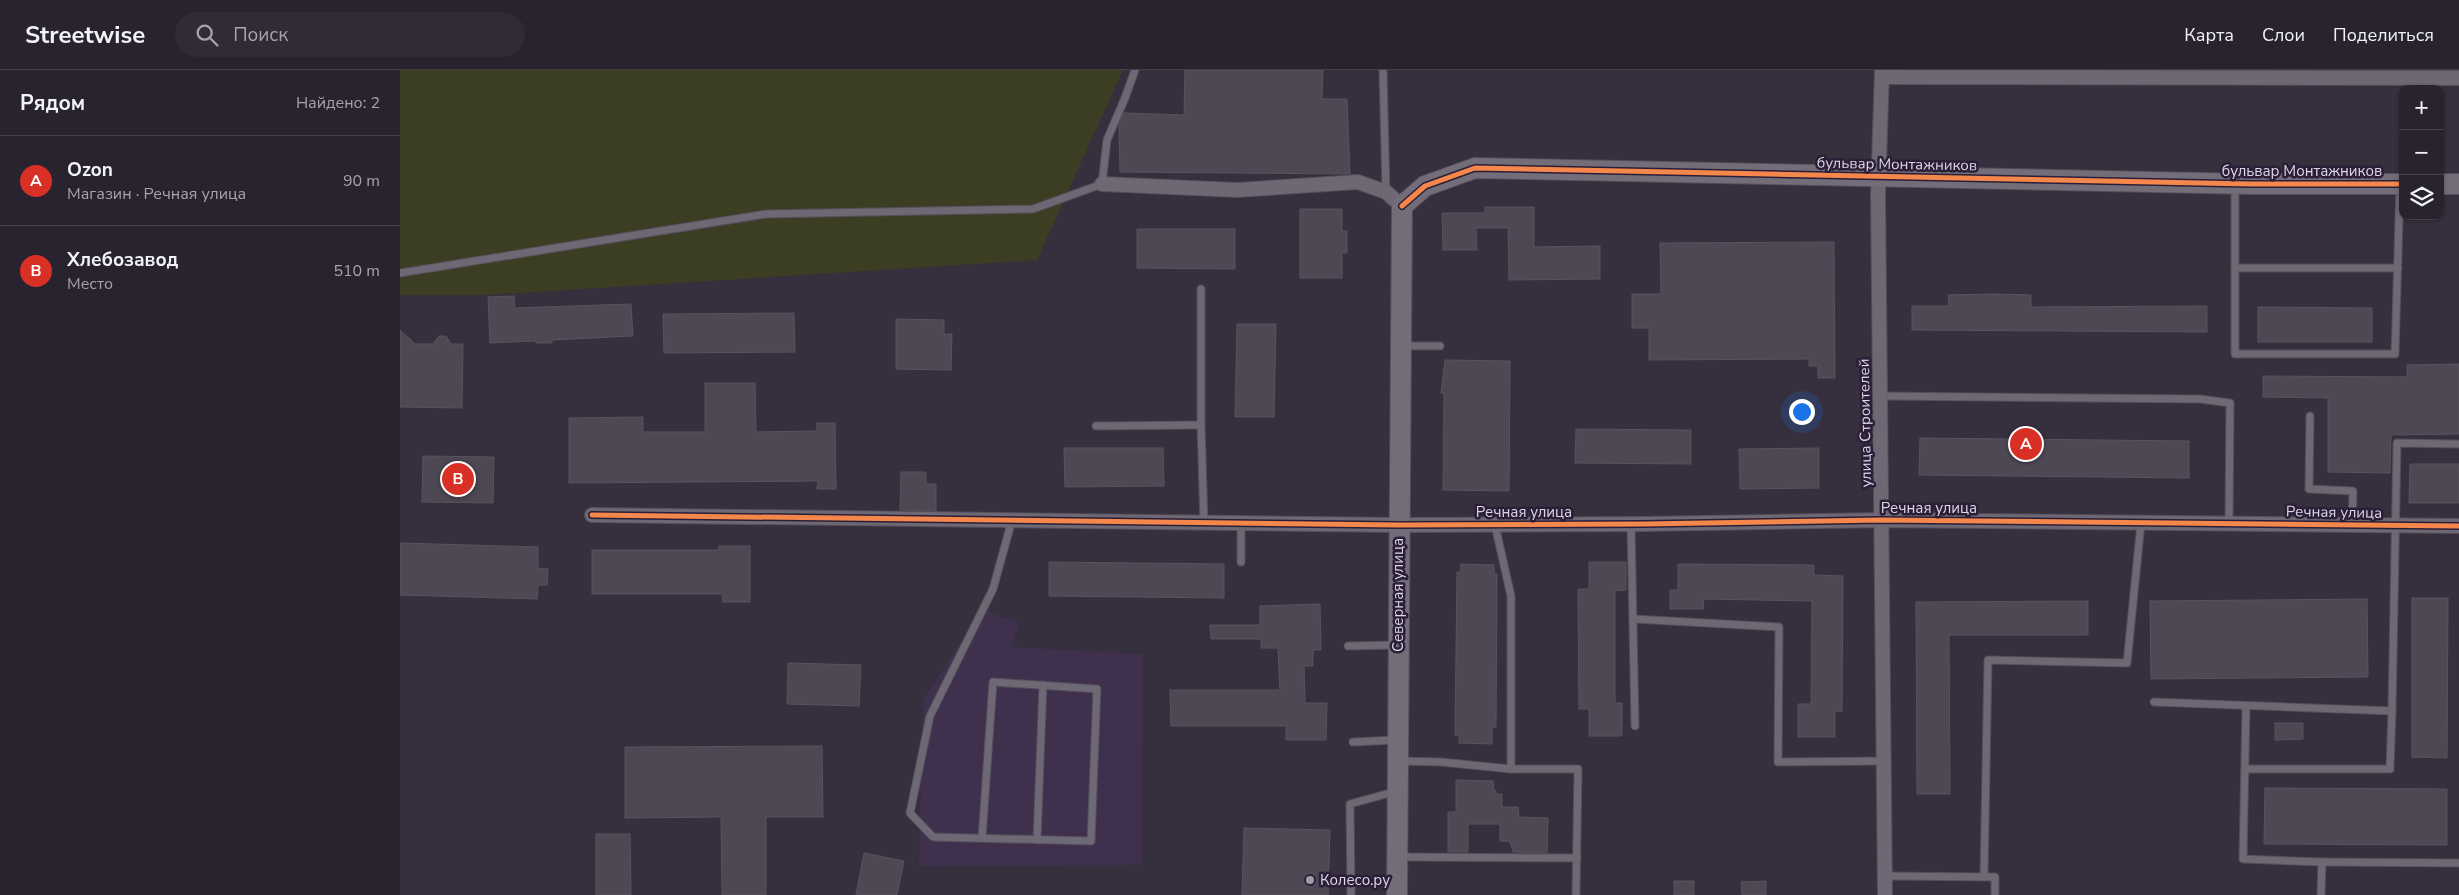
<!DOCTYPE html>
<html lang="ru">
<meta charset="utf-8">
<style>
body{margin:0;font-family:"Nunito Sans",sans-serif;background:#302b36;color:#f1f3f6}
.controls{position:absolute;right:15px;top:15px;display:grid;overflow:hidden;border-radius:10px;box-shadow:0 1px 4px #0004}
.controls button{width:45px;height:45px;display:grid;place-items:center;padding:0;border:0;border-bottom:1px solid #44404a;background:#28232e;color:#f1f3f6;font:25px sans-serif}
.you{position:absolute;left:1401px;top:341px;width:18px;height:18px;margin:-12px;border:4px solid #fff;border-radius:50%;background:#1a73e8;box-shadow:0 0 0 8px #1a73e833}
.badge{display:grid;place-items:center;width:32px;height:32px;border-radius:50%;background:#d93025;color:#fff;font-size:16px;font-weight:700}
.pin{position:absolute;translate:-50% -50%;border:2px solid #fff;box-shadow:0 1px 5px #0006}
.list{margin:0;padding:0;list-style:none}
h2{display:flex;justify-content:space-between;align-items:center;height:65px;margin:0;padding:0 20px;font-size:21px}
h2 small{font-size:16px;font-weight:400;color:#a5a4aa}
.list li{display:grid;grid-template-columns:32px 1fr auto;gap:15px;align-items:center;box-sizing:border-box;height:90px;padding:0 20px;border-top:1px solid #44404a}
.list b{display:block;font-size:19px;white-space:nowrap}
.list p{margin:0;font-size:16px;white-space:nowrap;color:#a5a4aa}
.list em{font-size:16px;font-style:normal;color:#a5a4aa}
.icon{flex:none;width:28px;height:28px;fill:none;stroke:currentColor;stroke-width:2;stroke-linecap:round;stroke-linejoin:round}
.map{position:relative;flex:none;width:2059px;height:825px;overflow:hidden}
header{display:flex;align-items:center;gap:30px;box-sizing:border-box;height:70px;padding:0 25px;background:#28232e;border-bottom:1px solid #44404a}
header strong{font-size:24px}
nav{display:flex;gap:28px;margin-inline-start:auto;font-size:18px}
.search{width:350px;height:45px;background:#302b36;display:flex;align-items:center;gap:12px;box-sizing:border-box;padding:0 18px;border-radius:28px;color:#a5a4aa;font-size:19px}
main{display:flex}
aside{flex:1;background:#28232e}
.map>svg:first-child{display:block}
</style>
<header>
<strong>Streetwise</strong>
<div class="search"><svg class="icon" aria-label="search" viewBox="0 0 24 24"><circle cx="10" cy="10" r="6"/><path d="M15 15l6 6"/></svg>Поиск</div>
<nav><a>Карта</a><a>Слои</a><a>Поделиться</a></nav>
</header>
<main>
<aside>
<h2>Рядом<small>Найдено: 2</small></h2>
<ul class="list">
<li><span class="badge">A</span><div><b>Ozon</b><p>Магазин · Речная улица</p></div><em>90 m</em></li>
<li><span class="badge">B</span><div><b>Хлебозавод</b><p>Место</p></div><em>510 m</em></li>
</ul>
</aside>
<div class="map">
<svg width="2059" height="825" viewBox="0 0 2059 825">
<rect width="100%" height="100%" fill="#362f3d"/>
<!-- built -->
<polygon fill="#3f314e" points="582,540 619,553 611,577 743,584 742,795 519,796 523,630"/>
<!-- green -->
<polygon fill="#3b3e23" points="0,0 723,0 637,190 88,225 0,225"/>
<!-- building -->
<g fill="#4e4854" stroke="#595360">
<polygon points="785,0 923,0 922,29 947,29 950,104 720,102 719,55 724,43 784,45"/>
<polygon points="1085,137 1134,137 1134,177 1200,176 1200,209 1109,210 1108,158 1076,158 1077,180 1043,180 1042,143 1085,143"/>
<polygon points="900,139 942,139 942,161 947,161 947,183 942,183 942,208 900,208"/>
<polygon points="737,159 835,159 835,199 737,198"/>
<polygon points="1434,172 1435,308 1418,308 1418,296 1409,296 1409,289 1249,290 1249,258 1232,258 1232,224 1261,224 1260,173"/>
<polygon points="1596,224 1631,225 1631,237 1807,236 1807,262 1512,260 1512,236 1549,236 1548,225"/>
<polygon points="114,226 115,238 231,234 233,266 152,270 152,273 136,273 135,271 90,273 88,227"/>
<polygon points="1858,237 1972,238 1972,272 1858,272"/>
<polygon points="394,243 395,282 264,283 263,244"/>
<polygon points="496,249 544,250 544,264 552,264 551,300 496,299"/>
<polygon points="837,254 876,254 874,347 835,347"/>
<polygon points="0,260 15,274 33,274 39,266 46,266 51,274 63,274 62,338 0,337"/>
<polygon points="1045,290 1110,291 1109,421 1043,420 1044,323 1041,323"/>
<polygon points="2059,294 2059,364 1991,365 1990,403 1928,402 1928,328 1863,327 1863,306 2007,307 2007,295"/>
<polygon points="305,313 355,313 356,362 417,361 417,353 435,353 436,419 417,419 418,411 169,413 169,348 243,347 243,362 305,362"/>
<polygon points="1176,359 1291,360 1291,394 1175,393"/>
<polygon points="1520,368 1789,371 1789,408 1519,405"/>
<polygon points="664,378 763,378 764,416 665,417"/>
<polygon points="1419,378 1419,418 1340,419 1339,379"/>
<polygon points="23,386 94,387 93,433 22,432"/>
<polygon points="2010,394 2059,394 2059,433 2009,433"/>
<polygon points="501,402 526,402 526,414 536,414 536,441 500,440"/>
<polygon points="0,473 138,477 138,498 148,499 147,515 138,515 137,529 0,525"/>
<polygon points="319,476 350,476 350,532 323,532 322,524 192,524 192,480 319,480"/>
<polygon points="649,492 824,494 824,528 649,526"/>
<polygon points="1189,492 1226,492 1226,520 1215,521 1215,633 1222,633 1222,666 1189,666 1189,639 1179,639 1178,519 1189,519"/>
<polygon points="1061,494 1094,495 1094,504 1097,504 1096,657 1092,657 1092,674 1059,673 1059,665 1055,665 1057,502 1060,502"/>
<polygon points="1278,494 1414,495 1414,505 1443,506 1442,641 1435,641 1435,667 1398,667 1398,634 1411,634 1412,531 1304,529 1303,539 1270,539 1270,520 1278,520"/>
<polygon points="2012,528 2048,528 2047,688 2012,687"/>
<polygon points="1967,529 1968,607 1751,609 1750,531"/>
<polygon points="1688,531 1688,565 1549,565 1550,724 1517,724 1516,532"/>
<polygon points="920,534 921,580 913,580 913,596 904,596 905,633 927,633 926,670 886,670 886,656 771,656 770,620 880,620 878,578 861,578 861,569 811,569 810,555 860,555 860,536"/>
<polygon points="388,593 461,595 459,636 387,634"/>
<polygon points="1875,653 1903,653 1903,669 1875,670"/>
<polygon points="422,676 423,747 366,747 366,825 322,825 321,747 225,748 225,677"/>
<polygon points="1056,710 1093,711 1094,721 1096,721 1096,724 1102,724 1102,737 1118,737 1119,747 1148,748 1147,783 1113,782 1110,771 1100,771 1100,754 1068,754 1068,782 1048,782 1048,742 1056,742"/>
<polygon points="1865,718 2047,719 2047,775 1864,774"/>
<polygon points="844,758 930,760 928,825 842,825"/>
<polygon points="196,764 230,764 231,825 196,825"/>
<polygon points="464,783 504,791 497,825 456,825"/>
<rect x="1274" y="811" width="20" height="14"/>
<polygon points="1366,811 1366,825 1342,825 1341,812"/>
</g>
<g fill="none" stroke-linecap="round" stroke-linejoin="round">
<!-- lane casing -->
<g stroke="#534e5a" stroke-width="9">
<g id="lane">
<polyline points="983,0 986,122"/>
<polyline points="1835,116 1835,284 1995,284 2000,116"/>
<polyline points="1835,198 1998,198"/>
<polyline points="0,203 366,144 633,139 702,114 707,70 725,28 735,0"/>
<polyline points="801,219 801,355 804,453"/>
<polyline points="1002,276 1040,276"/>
<polyline points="1481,326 1800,329 1830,333 1829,453"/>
<polyline points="1910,346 1909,419 1953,421 1952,455"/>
<polyline points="696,356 801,355"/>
<polyline points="841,453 841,492"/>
<polyline points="1231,454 1235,656"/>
<polyline points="1095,455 1111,526 1111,699"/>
<polyline points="1234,549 1379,557 1378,692 1484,691"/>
<polyline points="948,576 997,575"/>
<polyline points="1754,632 1992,641 1997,373 2059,374"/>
<polyline points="1846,636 1843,789 1922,792 1921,825"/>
<polyline points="953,672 995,670"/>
<polyline points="1000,691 1041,692 1111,699 1178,699 1176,825"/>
<polyline points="1845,699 1990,699 1992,641"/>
<polyline points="582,768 593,612 697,619 691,771 533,767 510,743 530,646 593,519 612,450"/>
<polyline points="637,770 643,615"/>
<polyline points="998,787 1177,788"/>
<polyline points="1922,792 2059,793"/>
<polyline points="1485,806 1595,807 1595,825"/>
<polyline points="1584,807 1588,590 1727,593 1741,453"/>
<polyline points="951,825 950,734 997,721"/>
</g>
</g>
<!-- street casing -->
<g stroke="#534e5a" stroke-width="16">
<g id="street">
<polyline points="1482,0 1478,124 1485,825"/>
<polyline points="1482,7 2059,8"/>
<polyline points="702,114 837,120 958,112 986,122 1002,136"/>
<polyline points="192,445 999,455 1244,454 1481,450 2059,456"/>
</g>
</g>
<!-- secondary casing -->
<g stroke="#534e5a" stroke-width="22">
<g id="secondary">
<polyline points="2040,114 2059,114"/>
<polyline points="997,825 1002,136 1025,116 1075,98 1850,114 2003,114"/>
</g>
</g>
<!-- lane -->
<use href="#lane" stroke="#6d6873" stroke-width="7"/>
<!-- street -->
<use href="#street" stroke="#6d6873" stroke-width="14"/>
<!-- secondary -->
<use href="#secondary" stroke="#736d7a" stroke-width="20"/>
<!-- cycleway casing -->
<g stroke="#2b1f38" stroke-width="8">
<g id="cycleway">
<polyline points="1002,136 1025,116 1075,98 1850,114 2003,114"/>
<polyline points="192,445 999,455 1244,454 1481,450 2059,456"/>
</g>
</g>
<!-- cycleway -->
<use href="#cycleway" stroke="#f5874c" stroke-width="5"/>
</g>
<!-- markers -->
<circle fill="#a29bab" stroke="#2b1f38" stroke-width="2" cx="910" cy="810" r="5"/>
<g text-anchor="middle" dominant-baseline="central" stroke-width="5" stroke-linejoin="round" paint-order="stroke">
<!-- street labels -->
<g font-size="15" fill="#dcd5e6" stroke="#2b1f38">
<text transform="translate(1497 94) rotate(1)">бульвар Монтажников</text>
<text x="1902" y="101">бульвар Монтажников</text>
<text transform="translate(1465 353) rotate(-91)">улица Строителей</text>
<text x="1529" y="438">Речная улица</text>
<text x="1124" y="442">Речная улица</text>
<text transform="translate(1934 442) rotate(1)">Речная улица</text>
<text transform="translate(998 525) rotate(-90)">Северная улица</text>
</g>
<!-- poi labels -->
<g font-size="15" fill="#dcd5e6" stroke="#2b1f38" text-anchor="start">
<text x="920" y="810">Колесо.ру</text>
</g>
</g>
</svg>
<div class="controls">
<button>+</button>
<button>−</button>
<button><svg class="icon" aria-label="layers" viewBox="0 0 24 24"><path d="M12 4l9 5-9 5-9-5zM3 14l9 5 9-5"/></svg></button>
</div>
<div class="you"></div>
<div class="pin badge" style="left:1626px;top:374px">A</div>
<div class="pin badge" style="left:58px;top:409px">B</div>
</div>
</main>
